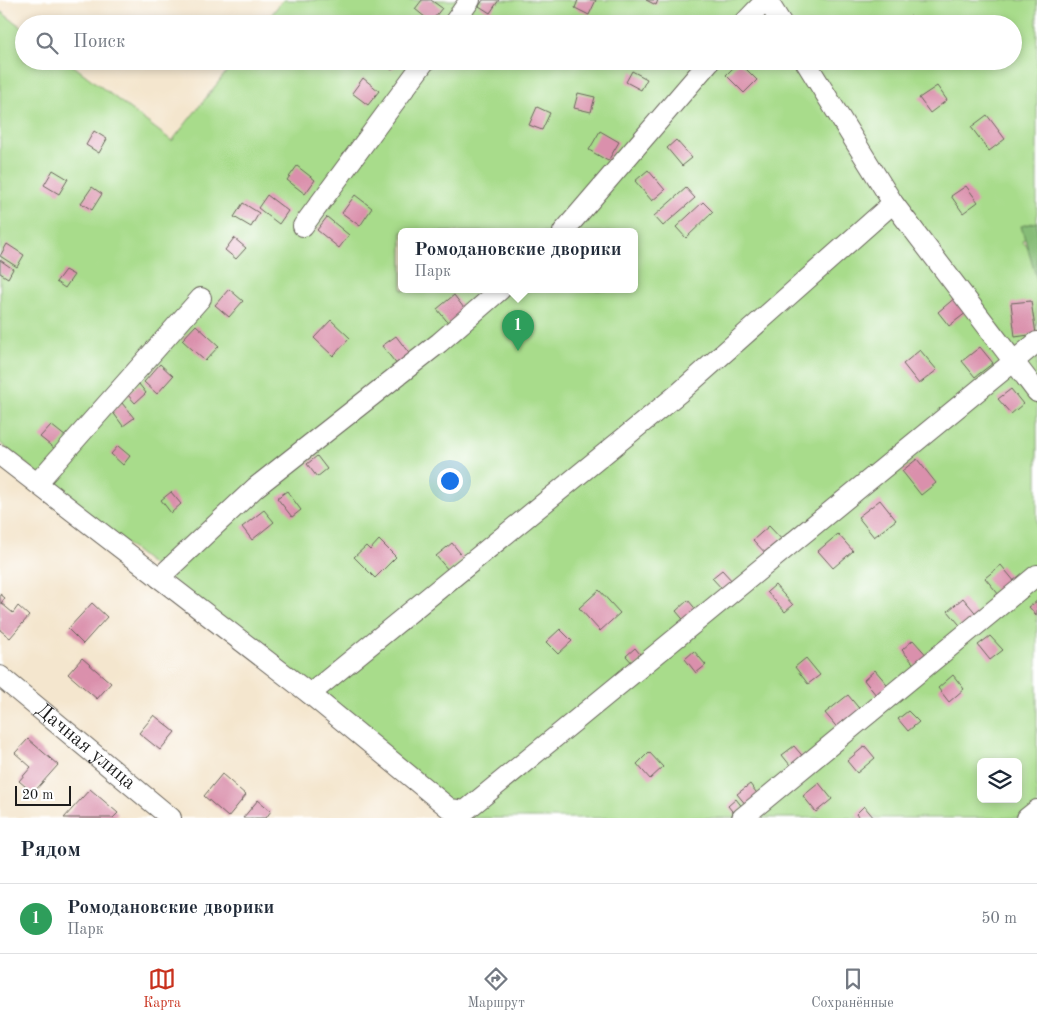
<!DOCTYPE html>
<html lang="ru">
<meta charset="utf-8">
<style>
body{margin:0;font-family:"Old Standard TT",serif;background:#f6f6f7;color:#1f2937}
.controls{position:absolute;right:15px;bottom:15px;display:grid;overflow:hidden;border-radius:8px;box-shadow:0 2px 8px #0003}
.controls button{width:45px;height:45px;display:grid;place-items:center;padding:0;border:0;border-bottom:1px solid #e0e1e3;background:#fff;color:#1f2937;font:25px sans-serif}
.scale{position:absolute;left:15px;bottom:12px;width:56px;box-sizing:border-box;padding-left:5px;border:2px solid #1c1c1c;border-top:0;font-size:14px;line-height:18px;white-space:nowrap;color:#1c1c1c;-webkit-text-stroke:4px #fff;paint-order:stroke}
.you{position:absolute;left:449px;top:480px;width:18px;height:18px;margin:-12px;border:4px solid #fff;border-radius:50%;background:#1a73e8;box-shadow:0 0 0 8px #1a73e833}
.badge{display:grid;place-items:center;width:32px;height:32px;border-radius:50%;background:#c8321e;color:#fff;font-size:16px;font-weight:700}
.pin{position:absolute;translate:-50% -41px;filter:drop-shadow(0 1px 2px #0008)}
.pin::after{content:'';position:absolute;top:26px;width:18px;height:15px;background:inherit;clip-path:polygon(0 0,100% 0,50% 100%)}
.popup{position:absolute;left:398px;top:228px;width:240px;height:65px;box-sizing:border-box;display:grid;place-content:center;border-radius:8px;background:#fff;filter:drop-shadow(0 1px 4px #0005);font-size:16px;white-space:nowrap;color:#747a83}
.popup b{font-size:19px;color:#1f2937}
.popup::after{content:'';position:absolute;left:50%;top:100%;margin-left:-10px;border:10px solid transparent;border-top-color:#fff}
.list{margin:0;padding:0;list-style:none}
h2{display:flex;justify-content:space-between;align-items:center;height:65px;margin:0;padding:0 20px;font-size:21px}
h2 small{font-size:16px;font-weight:400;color:#747a83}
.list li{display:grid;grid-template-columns:32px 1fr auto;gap:15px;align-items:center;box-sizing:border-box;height:70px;padding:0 20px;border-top:1px solid #e0e1e3}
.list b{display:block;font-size:19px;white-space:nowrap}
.list p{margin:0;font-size:16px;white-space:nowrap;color:#747a83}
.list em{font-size:16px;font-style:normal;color:#747a83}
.icon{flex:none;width:28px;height:28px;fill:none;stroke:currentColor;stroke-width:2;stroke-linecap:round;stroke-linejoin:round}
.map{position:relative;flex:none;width:1037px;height:818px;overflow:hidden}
.search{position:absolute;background:#fff;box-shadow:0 2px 8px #0003;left:15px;right:15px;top:15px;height:55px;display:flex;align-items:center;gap:12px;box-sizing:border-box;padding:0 18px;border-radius:28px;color:#747a83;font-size:19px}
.sheet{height:135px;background:#fff}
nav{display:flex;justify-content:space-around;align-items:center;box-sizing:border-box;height:70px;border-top:1px solid #e0e1e3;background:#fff;font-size:14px;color:#747a83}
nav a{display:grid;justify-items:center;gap:2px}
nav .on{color:#c8321e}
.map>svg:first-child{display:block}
</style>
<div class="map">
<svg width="1037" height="818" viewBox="0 0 1037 818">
<rect width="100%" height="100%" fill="#fff"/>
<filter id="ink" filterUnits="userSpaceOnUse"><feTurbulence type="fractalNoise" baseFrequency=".02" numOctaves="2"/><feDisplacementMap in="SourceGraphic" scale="10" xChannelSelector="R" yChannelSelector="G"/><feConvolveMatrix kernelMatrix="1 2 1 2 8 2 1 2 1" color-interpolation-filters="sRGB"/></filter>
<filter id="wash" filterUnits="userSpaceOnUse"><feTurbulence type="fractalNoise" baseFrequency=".0096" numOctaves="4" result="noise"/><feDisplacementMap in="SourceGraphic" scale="20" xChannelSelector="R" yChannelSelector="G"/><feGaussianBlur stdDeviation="1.12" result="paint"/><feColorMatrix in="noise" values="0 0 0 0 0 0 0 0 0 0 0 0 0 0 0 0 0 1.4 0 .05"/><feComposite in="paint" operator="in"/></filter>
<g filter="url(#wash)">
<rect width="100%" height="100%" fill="#f4e6ce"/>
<!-- green -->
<path fill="#a8dc8b" stroke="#627c54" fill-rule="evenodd" d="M283,0H1037V230L1022,241L1037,258V808L1027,818H468L467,816L0,443V11L24,29V61H67L172,141L235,61H1013V24H264ZM402,232H634V290H402ZM981,762H1018V799H981Z"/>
<!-- forest -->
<polygon fill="#86bc77" stroke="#516c4a" points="1037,222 1037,280 1021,226"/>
<g id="blocks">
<!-- building -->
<g fill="#da90ac">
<polygon points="422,0 431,0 442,8 431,22 415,9"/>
<polygon points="483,0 499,0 490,13 479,6"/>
<polygon points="578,0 596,0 589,15 575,8"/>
<polygon points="646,0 658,0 656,5"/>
<polygon points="911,16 915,24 896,24"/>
<polygon points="382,61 399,61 392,70"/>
<polygon points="739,62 757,80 744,93 726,75"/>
<polygon points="632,71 647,79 641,90 626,82"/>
<polygon points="363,78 379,91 368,105 352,93"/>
<polygon points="937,86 947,100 930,113 919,98"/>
<polygon points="578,93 595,97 591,112 574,108"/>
<polygon points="537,107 550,113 542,130 529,125"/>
<polygon points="987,115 1005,139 989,151 971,127"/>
<polygon points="94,131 107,139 99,153 86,145"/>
<polygon points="600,131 619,142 608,161 589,150"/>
<polygon points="676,140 692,158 682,166 667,148"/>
<polygon points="297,166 315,180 305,194 287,180"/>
<polygon points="53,170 68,179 59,194 44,185"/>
<polygon points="648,170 665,190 652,201 635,181"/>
<polygon points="966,186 978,202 963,213 951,196"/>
<polygon points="92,187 102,194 92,210 81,203"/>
<polygon points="686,188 695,198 663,226 654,216"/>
<polygon points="267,195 288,211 279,224 258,208"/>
<polygon points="355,195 372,208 360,226 342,213"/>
<polygon points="703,202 713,212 686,238 676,227"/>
<polygon points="243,203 259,213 251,227 234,217"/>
<polygon points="327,217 349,235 339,248 317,230"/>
<polygon points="234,238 246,248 236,259 225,250"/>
<polygon points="7,244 24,255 17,267 0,256"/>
<polygon points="0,260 13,269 8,278 0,273"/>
<polygon points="65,270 74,275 65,288 56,282"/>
<polygon points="229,289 243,301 229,317 215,305"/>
<polygon points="454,295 467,312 450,325 437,309"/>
<polygon points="956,297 967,312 949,326 938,312"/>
<polygon points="1031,301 1036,334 1015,337 1011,303"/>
<polygon points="331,320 350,338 333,356 314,338"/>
<polygon points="196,325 219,346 205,361 182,340"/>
<polygon points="396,336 411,356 398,366 382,346"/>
<polygon points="980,347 993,363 975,377 962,361"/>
<polygon points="920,350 937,370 919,384 903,364"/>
<polygon points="160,364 173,376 157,394 144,382"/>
<polygon points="139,384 146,393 135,403 127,394"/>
<polygon points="1011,389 1023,404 1011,414 998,399"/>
<polygon points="122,403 134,418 123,426 112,411"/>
<polygon points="51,425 66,437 55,449 40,437"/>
<polygon points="118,446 130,456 123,465 111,454"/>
<polygon points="317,456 327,469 317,477 307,464"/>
<polygon points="917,459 936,483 921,495 902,471"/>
<polygon points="287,491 301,510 292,517 277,498"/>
<polygon points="171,492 181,504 171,513 161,500"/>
<polygon points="880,500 896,520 874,537 858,517"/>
<polygon points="264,510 274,522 252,540 242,527"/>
<polygon points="769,526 785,543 769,557 753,540"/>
<polygon points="838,534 853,551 833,568 818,551"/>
<polygon points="379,540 396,557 375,578 354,557 366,546 370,550"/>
<polygon points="452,543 464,558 449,571 436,556"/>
<polygon points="1001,565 1015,582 999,595 985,578"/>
<polygon points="722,570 734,583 724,591 712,578"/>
<polygon points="775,585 793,605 785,612 767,592"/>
<polygon points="599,590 620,613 600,631 579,608"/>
<polygon points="0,594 5,598 1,603 13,613 18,606 29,616 10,638 0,630"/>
<polygon points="963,598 979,617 964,630 948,611"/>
<polygon points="688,600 699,613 687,624 676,611"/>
<polygon points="1037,601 1037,616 1029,607"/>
<polygon points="92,603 107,617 83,644 68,629"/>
<polygon points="560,629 572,641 558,654 546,642"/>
<polygon points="990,636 1003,650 990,660 978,645"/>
<polygon points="913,640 930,659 918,669 902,650"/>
<polygon points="635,648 644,659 636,667 626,656"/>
<polygon points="694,651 706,665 696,673 685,659"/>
<polygon points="82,658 111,683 97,699 68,674"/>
<polygon points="806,658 820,675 808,684 795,667"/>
<polygon points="875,670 892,690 880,700 864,680"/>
<polygon points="953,675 964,689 949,702 938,688"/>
<polygon points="848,695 862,712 840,731 825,713"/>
<polygon points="908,711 919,722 908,731 898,719"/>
<polygon points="154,715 175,732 160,750 139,733"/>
<polygon points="28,739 58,765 33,793 19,781 31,767 15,753"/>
<polygon points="794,746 806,760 794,770 782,755"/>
<polygon points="865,746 875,758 857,773 847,761"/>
<polygon points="649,752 663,767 650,779 637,764"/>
<polygon points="222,774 246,795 228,817 204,796"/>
<polygon points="819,783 832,799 816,812 803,796"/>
<polygon points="750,784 759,796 747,806 737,794"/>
<polygon points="90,789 118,813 113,818 64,818"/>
<polygon points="736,799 743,808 735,815 728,806"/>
<polygon points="258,800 271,811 266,818 243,818"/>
<polygon points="864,806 874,818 859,818 856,814"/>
</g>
</g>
</g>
<g filter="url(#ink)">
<use href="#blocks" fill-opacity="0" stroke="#68635a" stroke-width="1"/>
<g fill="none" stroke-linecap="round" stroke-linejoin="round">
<!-- minor casing -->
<g stroke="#68635a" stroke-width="22">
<g id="minor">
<polyline points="767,0 782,24"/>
<polyline points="453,24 470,0"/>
<polyline points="743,24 766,0"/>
<polyline points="805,61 893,203 1037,392"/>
<polyline points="303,226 425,61"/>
<polyline points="563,232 710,61"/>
<polyline points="0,455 310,694 450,809 465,811 1013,362 1037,342"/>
<polyline points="37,483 201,298"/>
<polyline points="159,578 256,487 439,343 500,290"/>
<path id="s1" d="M0,676L171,818"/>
<polyline points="310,694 679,393 893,203"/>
<polyline points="742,818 1037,575"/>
<polyline points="1027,818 1037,810"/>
</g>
</g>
<!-- minor -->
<use href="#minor" stroke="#fff" stroke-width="20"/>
</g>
</g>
<g text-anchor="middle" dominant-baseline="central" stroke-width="5" stroke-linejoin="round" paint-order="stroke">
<!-- street labels -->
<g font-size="20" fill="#1c1c1c" stroke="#fff">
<text stroke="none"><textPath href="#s1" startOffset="111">Дачная улица</textPath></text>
</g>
</g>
</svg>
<div class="controls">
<button><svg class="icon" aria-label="layers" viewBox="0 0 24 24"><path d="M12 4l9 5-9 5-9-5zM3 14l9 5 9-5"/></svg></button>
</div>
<div class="scale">20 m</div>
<div class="you"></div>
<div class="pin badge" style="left:518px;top:351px;background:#2e9e5b">1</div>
<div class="popup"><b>Ромодановские дворики</b>Парк</div>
<div class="search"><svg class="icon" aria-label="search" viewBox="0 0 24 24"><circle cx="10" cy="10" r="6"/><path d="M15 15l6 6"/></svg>Поиск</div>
</div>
<section class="sheet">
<h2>Рядом<small></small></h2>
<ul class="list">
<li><span class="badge" style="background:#2e9e5b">1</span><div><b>Ромодановские дворики</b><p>Парк</p></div><em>50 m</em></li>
</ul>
</section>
<nav>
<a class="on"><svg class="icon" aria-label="map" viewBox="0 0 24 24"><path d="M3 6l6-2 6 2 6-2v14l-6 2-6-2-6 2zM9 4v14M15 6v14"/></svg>Карта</a>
<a><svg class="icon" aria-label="directions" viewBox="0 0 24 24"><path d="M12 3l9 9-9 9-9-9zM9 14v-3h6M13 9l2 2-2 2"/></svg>Маршрут</a>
<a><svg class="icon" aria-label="saved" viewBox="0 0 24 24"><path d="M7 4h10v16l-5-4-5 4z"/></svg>Сохранённые</a>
</nav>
